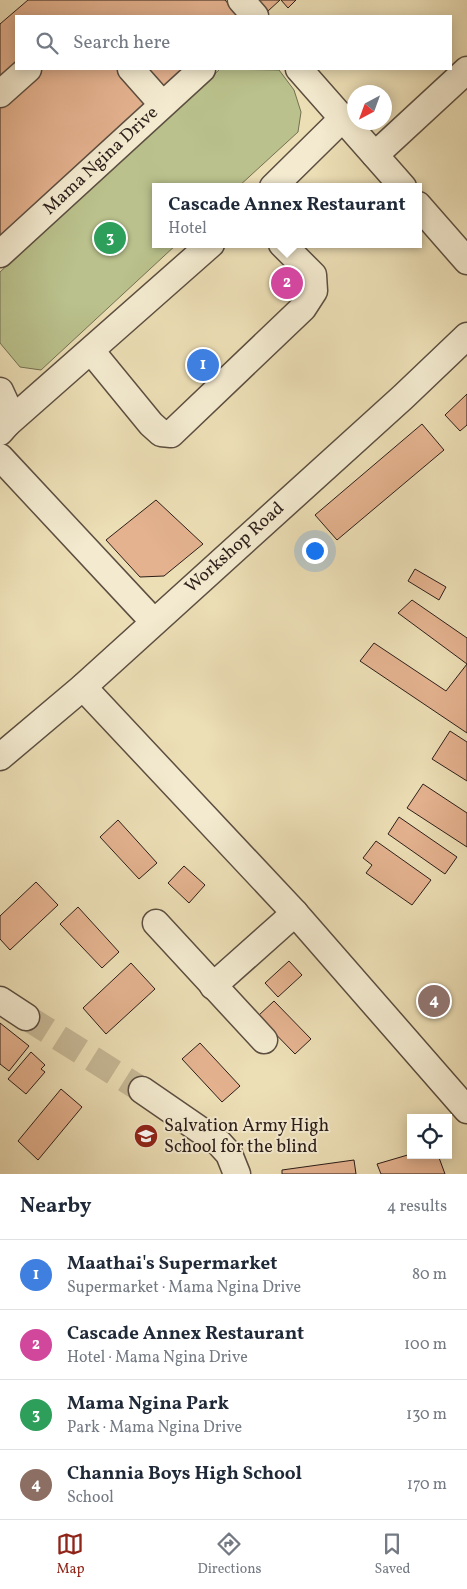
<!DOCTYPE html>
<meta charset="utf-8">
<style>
body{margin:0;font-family:Vollkorn,serif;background:#f6f6f7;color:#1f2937}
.controls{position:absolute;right:15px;bottom:15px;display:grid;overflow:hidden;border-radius:0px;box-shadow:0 2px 12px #0003}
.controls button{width:45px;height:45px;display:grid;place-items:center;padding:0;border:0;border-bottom:1px solid #e0e1e3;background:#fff;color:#1f2937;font:25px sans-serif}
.compass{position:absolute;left:347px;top:85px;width:45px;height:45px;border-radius:50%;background:#fff;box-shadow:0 2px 12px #0003;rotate:221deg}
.you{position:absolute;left:314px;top:550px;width:18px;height:18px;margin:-12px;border:4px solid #fff;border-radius:50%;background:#1a73e8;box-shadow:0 0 0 8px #1a73e833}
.badge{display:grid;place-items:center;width:32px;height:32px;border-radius:50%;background:#8f2418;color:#fff;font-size:16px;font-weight:700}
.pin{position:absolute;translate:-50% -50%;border:2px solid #fff;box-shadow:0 1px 5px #0006}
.popup{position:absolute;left:152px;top:183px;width:270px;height:65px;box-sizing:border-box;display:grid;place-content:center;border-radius:0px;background:#fff;filter:drop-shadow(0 1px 4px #0005);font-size:16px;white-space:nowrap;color:#747a83}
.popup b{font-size:19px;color:#1f2937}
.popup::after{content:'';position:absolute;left:50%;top:100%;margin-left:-10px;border:10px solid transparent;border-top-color:#fff}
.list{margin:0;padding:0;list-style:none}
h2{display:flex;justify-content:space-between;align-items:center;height:65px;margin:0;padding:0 20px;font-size:21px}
h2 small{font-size:16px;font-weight:400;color:#747a83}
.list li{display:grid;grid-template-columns:32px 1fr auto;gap:15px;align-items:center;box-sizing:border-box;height:70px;padding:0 20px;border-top:1px solid #e0e1e3}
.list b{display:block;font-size:19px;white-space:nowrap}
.list p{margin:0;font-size:16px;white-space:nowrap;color:#747a83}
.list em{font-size:16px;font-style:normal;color:#747a83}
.icon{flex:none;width:28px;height:28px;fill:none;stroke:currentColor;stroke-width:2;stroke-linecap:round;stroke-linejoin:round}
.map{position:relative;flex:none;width:467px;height:1174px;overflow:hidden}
.search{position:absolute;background:#fff;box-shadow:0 2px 12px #0003;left:15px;right:15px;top:15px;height:55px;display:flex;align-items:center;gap:12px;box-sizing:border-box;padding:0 18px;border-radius:0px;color:#747a83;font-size:19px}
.sheet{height:345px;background:#fff}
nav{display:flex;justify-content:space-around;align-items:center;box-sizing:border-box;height:70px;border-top:1px solid #e0e1e3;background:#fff;font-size:14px;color:#747a83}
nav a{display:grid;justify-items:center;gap:2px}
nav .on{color:#8f2418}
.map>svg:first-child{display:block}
</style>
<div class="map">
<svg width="467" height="1174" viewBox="0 0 467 1174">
<rect width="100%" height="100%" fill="#ecdeb5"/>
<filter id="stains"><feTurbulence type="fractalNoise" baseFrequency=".004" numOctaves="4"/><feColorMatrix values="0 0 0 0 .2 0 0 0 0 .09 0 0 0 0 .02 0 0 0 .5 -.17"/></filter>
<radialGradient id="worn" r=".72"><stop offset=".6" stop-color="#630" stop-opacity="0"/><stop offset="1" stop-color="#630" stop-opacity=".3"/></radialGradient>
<!-- green -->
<polygon fill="#bac18c" stroke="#737052" points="220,69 279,70 294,90 301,112 298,132 238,187 156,187 156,244 177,244 41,370 20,367 0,343 0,272"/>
<!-- building -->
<g fill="#e4b28f" stroke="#2c1e19">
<polygon points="28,0 225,0 239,16 16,16 16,69 214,69 0,249 0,24"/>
<polygon points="259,0 280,0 268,11"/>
<polygon points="281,0 296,0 288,8"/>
<polygon points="467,394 467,425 460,431 445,415"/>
<polygon points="422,424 444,450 337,540 315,515"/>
<polygon points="156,500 203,544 164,576 140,577 106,540"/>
<polygon points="415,569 446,587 439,600 408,581"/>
<polygon points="412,600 467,638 467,733 360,661 374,643 446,691 467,664 398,613"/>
<polygon points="450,731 467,742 467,781 432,759"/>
<polygon points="423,784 467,813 467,847 407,808"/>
<polygon points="399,817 457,857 445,874 388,834"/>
<polygon points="118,820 157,863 139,879 100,837"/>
<polygon points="376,841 431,880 412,905 366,873 372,865 363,858"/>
<polygon points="184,866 205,885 189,903 168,883"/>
<polygon points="36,882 58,905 10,950 0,939 0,916"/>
<polygon points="78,907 119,952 102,968 60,924"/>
<polygon points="289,961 302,975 278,997 265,983"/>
<polygon points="131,963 155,989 106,1034 83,1008"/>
<polygon points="274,1001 311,1039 295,1054 258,1016"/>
<polygon points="0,1023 29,1046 9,1071 0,1064"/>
<polygon points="200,1043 240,1086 222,1102 182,1059"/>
<polygon points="31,1052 45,1065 41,1069 45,1072 26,1094 8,1079"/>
<polygon points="61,1089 82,1107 38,1160 18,1141"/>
<polygon points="411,1154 438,1155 445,1174 381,1174 377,1164"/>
<polygon points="354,1160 356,1174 282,1174 282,1170"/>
</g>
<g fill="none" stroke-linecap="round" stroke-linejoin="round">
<!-- minor-tunnel -->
<polyline stroke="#c6b896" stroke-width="26" stroke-dasharray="26 13" stroke-linecap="butt" points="26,1017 142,1090"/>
<!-- minor casing -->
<g stroke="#5c4e40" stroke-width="29">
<g id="minor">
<polyline points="241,0 255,16"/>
<polyline points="131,69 162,104"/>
<polyline points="299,69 403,187"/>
<polyline points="0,94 28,69"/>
<polyline points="375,155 467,70"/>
<polyline points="273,187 341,120"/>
<polyline points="418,205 467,261"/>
<polyline points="0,254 202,69"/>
<polyline points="92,352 151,424 161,433 171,434 303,308 314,291 313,275 282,244"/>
<polyline points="0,391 6,404 7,424 0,432"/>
<polyline points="7,424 211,244"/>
<polyline points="0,457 154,622"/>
<polyline points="83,687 295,913 467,1110"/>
<polyline points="0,757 83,687 403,397 467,336"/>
<polyline points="156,923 264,1040"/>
<polyline points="213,986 295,913"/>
<polyline points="0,1000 26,1017"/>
<polyline points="142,1090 219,1143 229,1154 237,1174"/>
</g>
</g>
<!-- minor -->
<use href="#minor" stroke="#f3eacf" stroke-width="26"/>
</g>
<!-- icons -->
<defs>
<g id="school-disc" transform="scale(1.25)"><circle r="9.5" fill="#8f2418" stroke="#f3eacf"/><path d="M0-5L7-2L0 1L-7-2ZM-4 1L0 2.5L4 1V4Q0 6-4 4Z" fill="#fff"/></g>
</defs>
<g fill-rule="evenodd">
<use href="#school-disc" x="146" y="1136"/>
</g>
<g text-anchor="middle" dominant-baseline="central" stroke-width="4" stroke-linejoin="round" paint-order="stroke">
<!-- street labels -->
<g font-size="18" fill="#2c1e19" stroke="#f3eacf">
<text transform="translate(101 161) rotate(-43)">Mama Ngina Drive</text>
<text transform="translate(235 548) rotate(-42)">Workshop Road</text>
</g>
<!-- poi labels -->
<g font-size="18" fill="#2c1e19" stroke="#f3eacf" text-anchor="start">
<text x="164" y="1126">Salvation Army High<tspan x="164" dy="21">School for the blind</tspan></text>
</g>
</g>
<rect width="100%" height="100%" filter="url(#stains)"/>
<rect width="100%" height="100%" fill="url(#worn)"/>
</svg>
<div class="controls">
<button><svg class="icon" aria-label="locate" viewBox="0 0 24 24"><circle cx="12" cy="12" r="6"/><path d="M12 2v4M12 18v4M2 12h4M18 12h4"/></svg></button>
</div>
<svg class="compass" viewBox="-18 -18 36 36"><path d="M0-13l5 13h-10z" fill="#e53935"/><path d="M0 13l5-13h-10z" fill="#747a83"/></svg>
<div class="you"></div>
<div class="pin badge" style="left:203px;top:365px;background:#3f7fe0">1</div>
<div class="pin badge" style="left:287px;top:283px;background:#d1479c">2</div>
<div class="popup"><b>Cascade Annex Restaurant</b>Hotel</div>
<div class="pin badge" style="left:110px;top:238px;background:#2e9e5b">3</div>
<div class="pin badge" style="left:434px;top:1001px;background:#8d6e63">4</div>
<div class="search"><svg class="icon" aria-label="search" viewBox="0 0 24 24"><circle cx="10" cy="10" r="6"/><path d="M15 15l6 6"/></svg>Search here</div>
</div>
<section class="sheet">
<h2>Nearby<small>4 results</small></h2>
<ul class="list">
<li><span class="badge" style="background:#3f7fe0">1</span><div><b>Maathai's Supermarket</b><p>Supermarket · Mama Ngina Drive</p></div><em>80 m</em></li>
<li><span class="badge" style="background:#d1479c">2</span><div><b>Cascade Annex Restaurant</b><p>Hotel · Mama Ngina Drive</p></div><em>100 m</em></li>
<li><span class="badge" style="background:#2e9e5b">3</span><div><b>Mama Ngina Park</b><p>Park · Mama Ngina Drive</p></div><em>130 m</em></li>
<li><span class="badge" style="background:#8d6e63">4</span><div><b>Channia Boys High School</b><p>School</p></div><em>170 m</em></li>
</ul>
</section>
<nav>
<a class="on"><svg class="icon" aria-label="map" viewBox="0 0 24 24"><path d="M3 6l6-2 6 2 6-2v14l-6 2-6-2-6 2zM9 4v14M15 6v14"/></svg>Map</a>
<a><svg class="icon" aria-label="directions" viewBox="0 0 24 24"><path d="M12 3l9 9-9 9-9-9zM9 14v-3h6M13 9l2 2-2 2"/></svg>Directions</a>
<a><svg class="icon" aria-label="saved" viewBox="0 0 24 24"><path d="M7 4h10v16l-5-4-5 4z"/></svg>Saved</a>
</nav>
